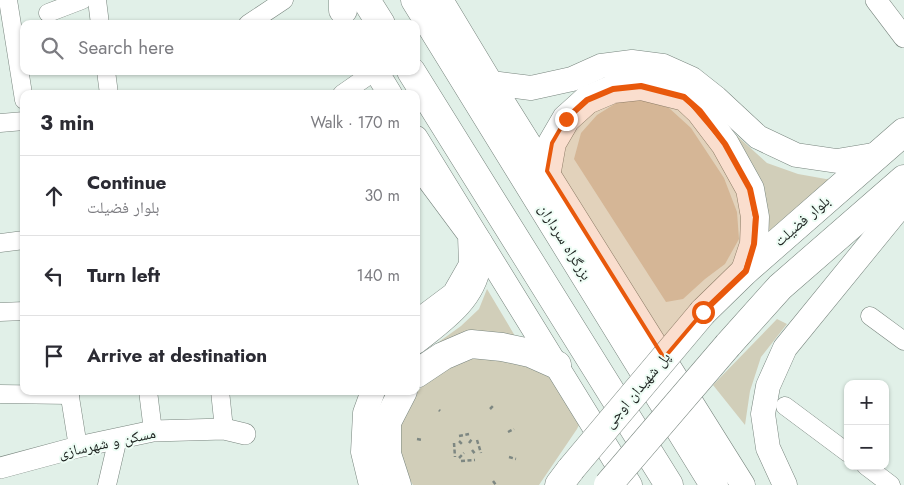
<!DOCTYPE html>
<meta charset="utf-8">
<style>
body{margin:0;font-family:Jost,"Noto Naskh Arabic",sans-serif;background:#f2f2f3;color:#2b2b33}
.controls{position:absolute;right:15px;bottom:15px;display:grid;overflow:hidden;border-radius:10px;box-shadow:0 1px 4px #0004}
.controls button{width:45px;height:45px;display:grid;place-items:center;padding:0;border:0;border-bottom:1px solid #e1e1e2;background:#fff;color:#2b2b33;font:25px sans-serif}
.stop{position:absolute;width:15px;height:15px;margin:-11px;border:4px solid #ea580c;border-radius:50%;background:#fff}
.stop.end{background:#ea580c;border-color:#fff;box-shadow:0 1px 5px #0008}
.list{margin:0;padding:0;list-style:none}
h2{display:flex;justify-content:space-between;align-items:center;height:65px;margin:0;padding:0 20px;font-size:21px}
h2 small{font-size:16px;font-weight:400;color:#7c7c81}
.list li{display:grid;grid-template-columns:32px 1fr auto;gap:15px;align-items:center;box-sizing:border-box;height:80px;padding:0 20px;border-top:1px solid #e1e1e2}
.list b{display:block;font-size:19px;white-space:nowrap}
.list p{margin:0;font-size:16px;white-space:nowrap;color:#7c7c81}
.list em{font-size:16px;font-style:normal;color:#7c7c81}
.icon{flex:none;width:28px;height:28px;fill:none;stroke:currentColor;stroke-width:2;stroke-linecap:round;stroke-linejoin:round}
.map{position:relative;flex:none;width:904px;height:485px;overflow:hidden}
.search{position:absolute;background:#fff;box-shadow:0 1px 4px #0004;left:20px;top:20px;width:400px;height:55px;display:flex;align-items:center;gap:12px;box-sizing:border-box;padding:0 18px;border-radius:10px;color:#7c7c81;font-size:19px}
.panel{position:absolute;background:#fff;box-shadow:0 1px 4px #0004;left:20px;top:90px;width:400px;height:305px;border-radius:10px}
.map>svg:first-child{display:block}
</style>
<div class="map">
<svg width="904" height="485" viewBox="0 0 904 485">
<rect width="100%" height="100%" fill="#e1f0e8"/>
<!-- grass -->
<g fill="#d1ceb9">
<polygon points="621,100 644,100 669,108 691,128 724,178 737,212 739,239 725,264 705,279 683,299 666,302 574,159 581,133 597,115"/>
<polygon points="715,116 767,163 798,174 826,179 839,178 766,240 769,225 763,198"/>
<polygon points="487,289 515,336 429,349 461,326 479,309"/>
<polygon points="777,319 787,324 761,357 750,391 745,425 713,385"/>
<path d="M481,356L513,358L548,373L581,421L577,429L539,485H413C404,470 398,456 396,438C395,415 430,371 451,362C459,358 472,358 481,356Z"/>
</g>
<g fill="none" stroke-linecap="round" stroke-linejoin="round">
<!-- minor casing -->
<g stroke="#78857e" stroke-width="19">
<g id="minor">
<polyline points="8,0 24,100"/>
<polyline points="97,0 100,24"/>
<polyline points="48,13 82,0"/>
<polyline points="248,24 284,0"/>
<polyline points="106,71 109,94"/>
<polyline points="342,94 375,71"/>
<polyline points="0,123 24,121"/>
<polyline points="0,243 24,240"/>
<polyline points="0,312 24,311"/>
<polyline points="870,316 904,341"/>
<polyline points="416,319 452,292 468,264 467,236 421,174"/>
<polyline points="69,391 78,447"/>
<polyline points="148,391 153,431"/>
<polyline points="220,391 224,429"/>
<polyline points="0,394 70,395"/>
<polyline points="785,406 848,453"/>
<polyline points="866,466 891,485"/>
<polyline points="107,485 118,438"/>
</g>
</g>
<!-- tertiary casing -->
<g stroke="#78857e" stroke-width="22">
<g id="tertiary">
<polyline points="876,0 904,37"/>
<polyline points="0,468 78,447 153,431 224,429 245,434"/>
</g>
</g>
<!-- secondary casing -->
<g stroke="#78857e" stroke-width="25">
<g id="secondary">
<polyline points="441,0 491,83 743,485"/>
<polyline points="376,71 390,94"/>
<polyline points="491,83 531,88 572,79 601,66 632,62 663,66 692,79 716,98 758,137 796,155 837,161 879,154"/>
<polyline points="416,138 630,485"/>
<path d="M416,342C442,321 473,301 479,265C481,258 480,249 480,242"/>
<polyline points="371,485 363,452 365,413 373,391"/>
<polyline points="785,485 768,448 763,414 768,386 785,348 904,202"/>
</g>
</g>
<!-- primary casing -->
<g stroke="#78857e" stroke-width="29">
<g id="primary">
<polyline points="547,171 552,143 566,119 587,100 613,89 641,86 685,97 700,111 725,144 750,189 755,217 754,244 745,271"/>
<polyline points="703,312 745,271 904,132"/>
<polyline points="728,345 780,287 904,179"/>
<polyline points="416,374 443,356 471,344 502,347 530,353 557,365"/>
<polyline points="397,485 387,454 387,422 403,391"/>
<polyline points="559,485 571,469"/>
</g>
</g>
<!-- trunk casing -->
<g stroke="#78857e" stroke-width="29">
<g id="trunk">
<polyline points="366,0 381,24"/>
<polyline points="415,0 714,485"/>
<polyline points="343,10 343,0"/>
<polyline points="411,71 669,485"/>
</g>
</g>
<!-- path -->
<g stroke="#7d8782" stroke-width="2.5" stroke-dasharray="4 2.5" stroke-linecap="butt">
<polyline points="490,409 493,406"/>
<polyline points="439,410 440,411"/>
<polyline points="508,432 514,429"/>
<polyline points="459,436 469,434"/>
<polyline points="417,439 423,440"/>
<polyline points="477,440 481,453"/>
<polyline points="459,441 462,444"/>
<polyline points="454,443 455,457"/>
<polyline points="469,443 472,439"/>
<polyline points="472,450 476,455"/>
<polyline points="509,457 516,459"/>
<polyline points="459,458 464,453"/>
<polyline points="461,461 475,460"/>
<polyline points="493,481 496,485"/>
</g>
<!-- minor -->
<use href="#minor" stroke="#fff" stroke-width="18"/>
<!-- tertiary -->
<use href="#tertiary" stroke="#fff" stroke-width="21"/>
<!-- secondary -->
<use href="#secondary" stroke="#fff" stroke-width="24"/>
<!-- primary -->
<use href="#primary" stroke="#fff" stroke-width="28"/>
<!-- trunk -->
<use href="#trunk" stroke="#fff" stroke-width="28"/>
<!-- primary-bridge casing -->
<g stroke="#78857e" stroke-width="29" stroke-linecap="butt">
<g id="primary-bridge">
<polyline points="571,469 703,312"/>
<polyline points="608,485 728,345"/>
</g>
</g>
<!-- primary-bridge -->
<use href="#primary-bridge" stroke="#fff" stroke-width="28"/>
</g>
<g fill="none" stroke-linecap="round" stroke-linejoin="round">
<!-- route -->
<polyline stroke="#ea580c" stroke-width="6" points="566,119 587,100 613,89 641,86 684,97 700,111 725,144 750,189 756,217 754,244 746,271 703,312"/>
</g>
<!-- marked area -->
<path fill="#e8590c" fill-opacity="0.2" stroke="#e8590c" stroke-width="4" stroke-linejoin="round" d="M641,86L685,97L725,144L750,189L755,217L754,244L745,271L703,312L664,358L547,171L552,143L566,119L587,100L613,89Z"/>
<g text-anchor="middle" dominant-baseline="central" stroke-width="4" stroke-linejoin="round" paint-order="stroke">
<!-- street labels -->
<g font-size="15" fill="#202623" stroke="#eefdf5">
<text transform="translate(802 221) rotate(-41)">بلوار فضیلت</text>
<text transform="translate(565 242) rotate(58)">بزرگراه سرداران</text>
<text transform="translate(637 390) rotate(-50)">پل شهیدان اوجی</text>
<text transform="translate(107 443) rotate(-12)">مسکن و شهرسازی</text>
</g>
</g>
</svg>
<div class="controls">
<button>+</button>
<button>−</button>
</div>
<div class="stop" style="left:703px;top:312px"></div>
<div class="stop end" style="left:566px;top:119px"></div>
<div class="search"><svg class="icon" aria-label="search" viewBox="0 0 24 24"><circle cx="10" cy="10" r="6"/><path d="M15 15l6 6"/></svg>Search here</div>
<section class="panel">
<h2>3 min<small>Walk · 170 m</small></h2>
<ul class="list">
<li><svg class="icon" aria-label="ahead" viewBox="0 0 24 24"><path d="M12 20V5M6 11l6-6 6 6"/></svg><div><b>Continue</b><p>بلوار فضیلت</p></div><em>30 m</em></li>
<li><svg class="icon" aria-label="left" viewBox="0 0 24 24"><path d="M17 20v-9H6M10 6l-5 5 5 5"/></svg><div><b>Turn left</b></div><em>140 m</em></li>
<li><svg class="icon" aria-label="arrive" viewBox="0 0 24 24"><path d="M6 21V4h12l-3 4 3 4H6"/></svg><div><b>Arrive at destination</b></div></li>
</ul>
</section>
</div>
